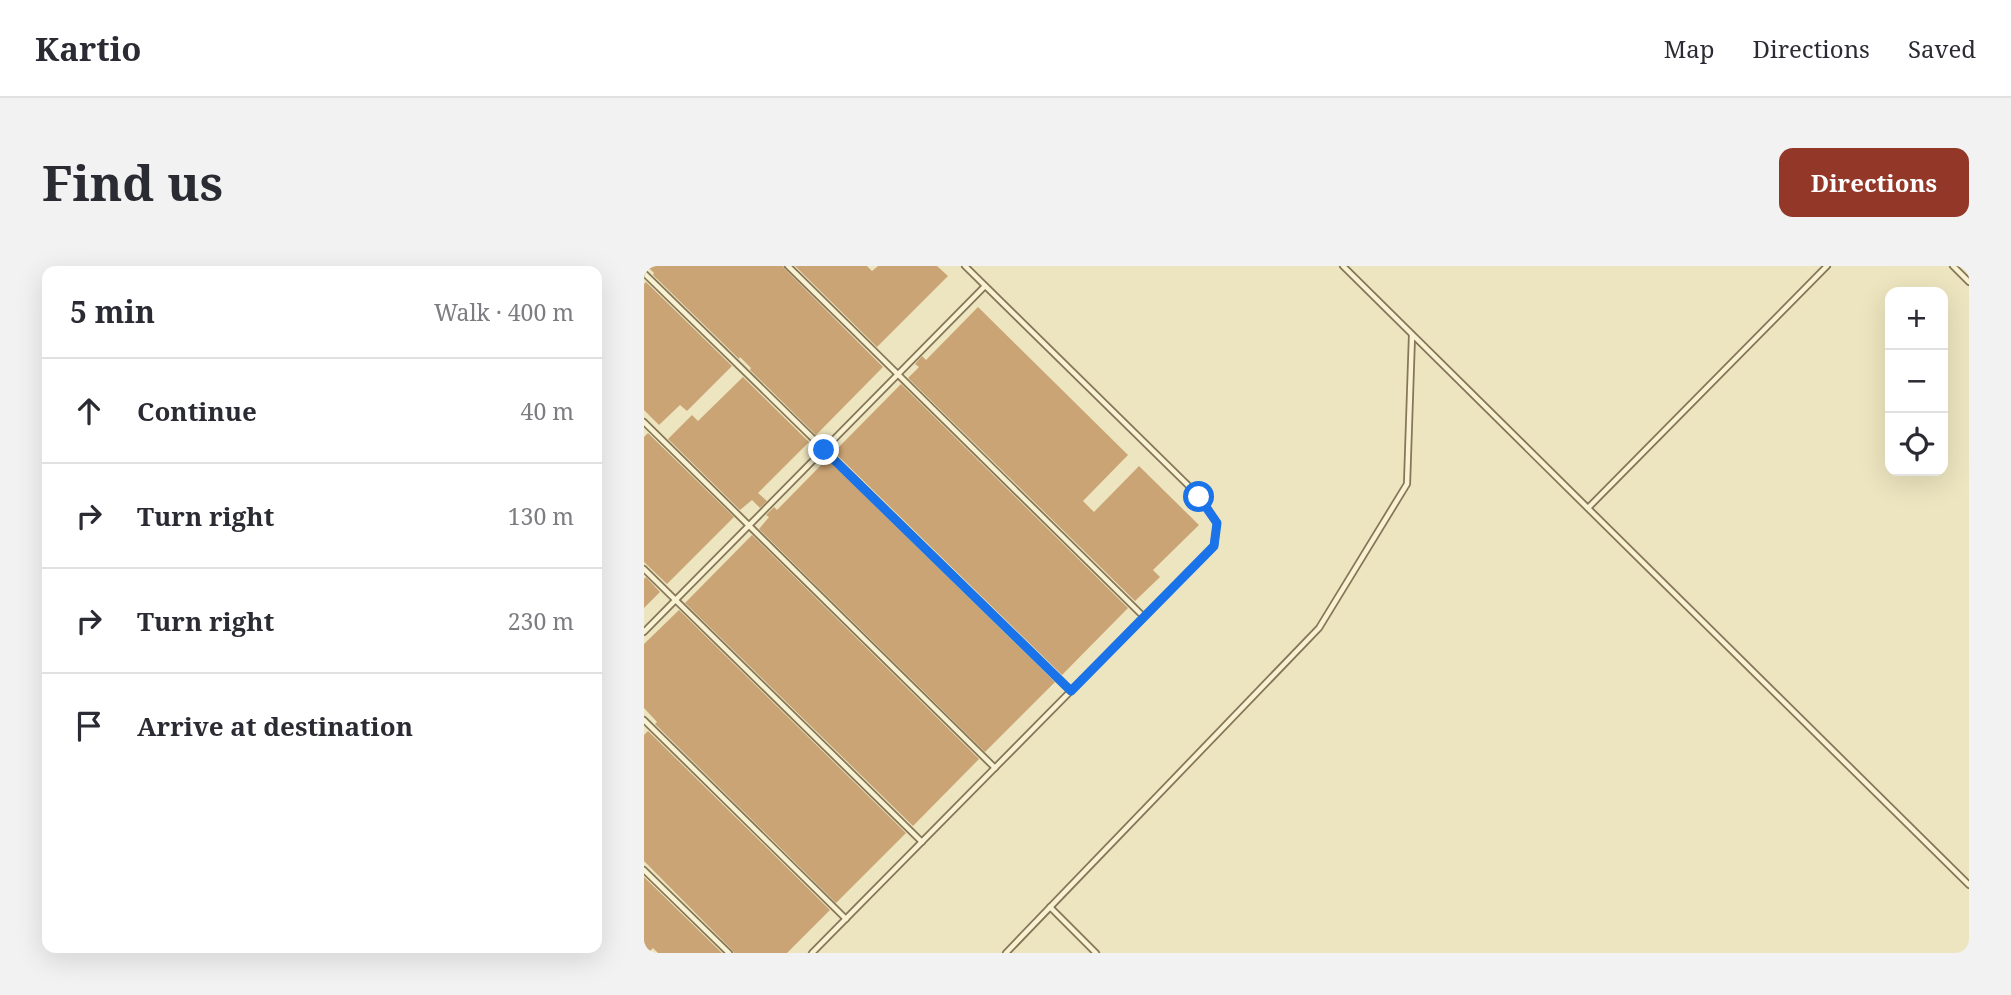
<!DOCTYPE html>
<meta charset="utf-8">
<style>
body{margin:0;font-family:"Noto Serif",serif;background:#f2f2f3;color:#2b2b33}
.controls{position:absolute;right:21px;top:21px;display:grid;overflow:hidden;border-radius:14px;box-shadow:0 7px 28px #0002}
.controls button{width:63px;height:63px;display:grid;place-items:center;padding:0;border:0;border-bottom:2px solid #e1e1e2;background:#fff;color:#2b2b33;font:35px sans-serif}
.stop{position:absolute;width:21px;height:21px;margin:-16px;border:5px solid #1a73e8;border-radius:50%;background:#fff}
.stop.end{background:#1a73e8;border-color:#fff;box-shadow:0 2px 7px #0008}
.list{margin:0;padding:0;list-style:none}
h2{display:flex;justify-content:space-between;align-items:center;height:91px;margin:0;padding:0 28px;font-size:30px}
h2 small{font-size:23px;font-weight:400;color:#7c7c81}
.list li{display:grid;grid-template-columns:46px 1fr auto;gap:21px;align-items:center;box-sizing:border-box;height:105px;padding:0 28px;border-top:2px solid #e1e1e2}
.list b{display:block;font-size:26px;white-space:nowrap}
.list em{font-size:23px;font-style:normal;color:#7c7c81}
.icon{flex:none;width:38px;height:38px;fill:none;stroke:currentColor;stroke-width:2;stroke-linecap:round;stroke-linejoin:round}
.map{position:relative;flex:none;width:1325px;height:687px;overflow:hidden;border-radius:14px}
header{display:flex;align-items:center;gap:42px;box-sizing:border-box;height:98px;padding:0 35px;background:#fff;border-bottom:2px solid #e1e1e2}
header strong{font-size:33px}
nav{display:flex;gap:38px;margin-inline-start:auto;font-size:24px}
.intro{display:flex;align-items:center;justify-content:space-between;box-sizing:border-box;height:168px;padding:0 42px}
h1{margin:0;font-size:49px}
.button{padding:18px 32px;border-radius:14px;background:#933729;color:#fff;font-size:24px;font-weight:700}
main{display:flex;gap:42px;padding:0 42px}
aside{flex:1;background:#fff;border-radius:14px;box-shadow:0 7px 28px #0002}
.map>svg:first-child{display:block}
</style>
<header>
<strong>Kartio</strong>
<nav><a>Map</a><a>Directions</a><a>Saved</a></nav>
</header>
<div class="intro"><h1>Find us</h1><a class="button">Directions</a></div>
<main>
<aside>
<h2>5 min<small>Walk · 400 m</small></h2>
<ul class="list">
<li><svg class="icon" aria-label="ahead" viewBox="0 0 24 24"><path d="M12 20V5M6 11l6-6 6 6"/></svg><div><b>Continue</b></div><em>40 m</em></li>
<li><svg class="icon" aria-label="right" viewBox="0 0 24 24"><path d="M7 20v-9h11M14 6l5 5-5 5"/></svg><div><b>Turn right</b></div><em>130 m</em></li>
<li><svg class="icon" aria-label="right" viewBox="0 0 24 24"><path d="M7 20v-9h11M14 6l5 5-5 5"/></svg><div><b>Turn right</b></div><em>230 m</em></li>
<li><svg class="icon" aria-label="arrive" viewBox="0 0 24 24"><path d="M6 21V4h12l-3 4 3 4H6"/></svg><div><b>Arrive at destination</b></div></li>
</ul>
</aside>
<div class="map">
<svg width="1325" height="687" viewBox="0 0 1325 687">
<rect width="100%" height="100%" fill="#ede5bf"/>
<!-- building -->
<g fill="#cba475">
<polygon points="3,0 139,0 141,3 239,101 172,169 106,104 107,102 96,91 95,93 9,9 10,7"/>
<polygon points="151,0 223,0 228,5 234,0 293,0 304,10 233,81"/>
<polygon points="2,16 88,100 43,145 36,139 15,159 0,144 0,18"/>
<polygon points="334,41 484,189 439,235 450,246 495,200 555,259 509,304 516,311 491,335 264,112 275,101 271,98 278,90 282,94"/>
<polygon points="99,111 165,176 114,227 123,235 116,242 108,234 96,244 24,173 48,149 54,155"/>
<polygon points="257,118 484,342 418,409 190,186"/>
<polygon points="4,167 90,251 23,318 0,296 0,171"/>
<polygon points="183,193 411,416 341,486 115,263 125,251 122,249 130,241 133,244"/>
<polygon points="108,269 335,493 269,560 41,337"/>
<polygon points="2,311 16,326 0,342 0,313"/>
<polygon points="35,344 262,567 192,637 11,458 13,456 0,442 0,378"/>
<polygon points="4,465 186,644 143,687 90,687 88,684 0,595 0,469"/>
<polygon points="0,611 78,687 14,687 9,682 4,687 0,687"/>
</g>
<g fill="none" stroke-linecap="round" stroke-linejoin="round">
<!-- service casing -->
<g stroke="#857658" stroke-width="8">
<g id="service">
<polyline points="144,0 500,351"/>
<polyline points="699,0 1325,619"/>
<polyline points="1309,0 1325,16"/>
<polyline points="0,7 427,425"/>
<polyline points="0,156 351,502"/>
<polyline points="944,242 1183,0"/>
<polyline points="0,303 278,576"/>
<polyline points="0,366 341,20"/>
<polyline points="0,454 202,653"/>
<polyline points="0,604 85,687"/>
<polyline points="406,641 452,687"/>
<polyline points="168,687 570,280 573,257 556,231 321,0"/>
<polyline points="362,687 675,362 763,218 768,69"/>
</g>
</g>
<!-- service -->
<use href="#service" stroke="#f8f2d2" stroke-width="4.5"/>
</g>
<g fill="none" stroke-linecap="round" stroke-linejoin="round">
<!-- route -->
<polyline stroke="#1a73e8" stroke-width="9" points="180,184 427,425 570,280 573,257 555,231"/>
</g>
</svg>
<div class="controls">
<button>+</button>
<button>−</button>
<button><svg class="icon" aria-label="locate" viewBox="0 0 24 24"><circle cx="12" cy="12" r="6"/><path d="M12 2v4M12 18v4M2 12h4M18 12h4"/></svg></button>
</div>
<div class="stop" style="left:555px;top:231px"></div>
<div class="stop end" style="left:180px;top:184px"></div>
</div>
</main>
